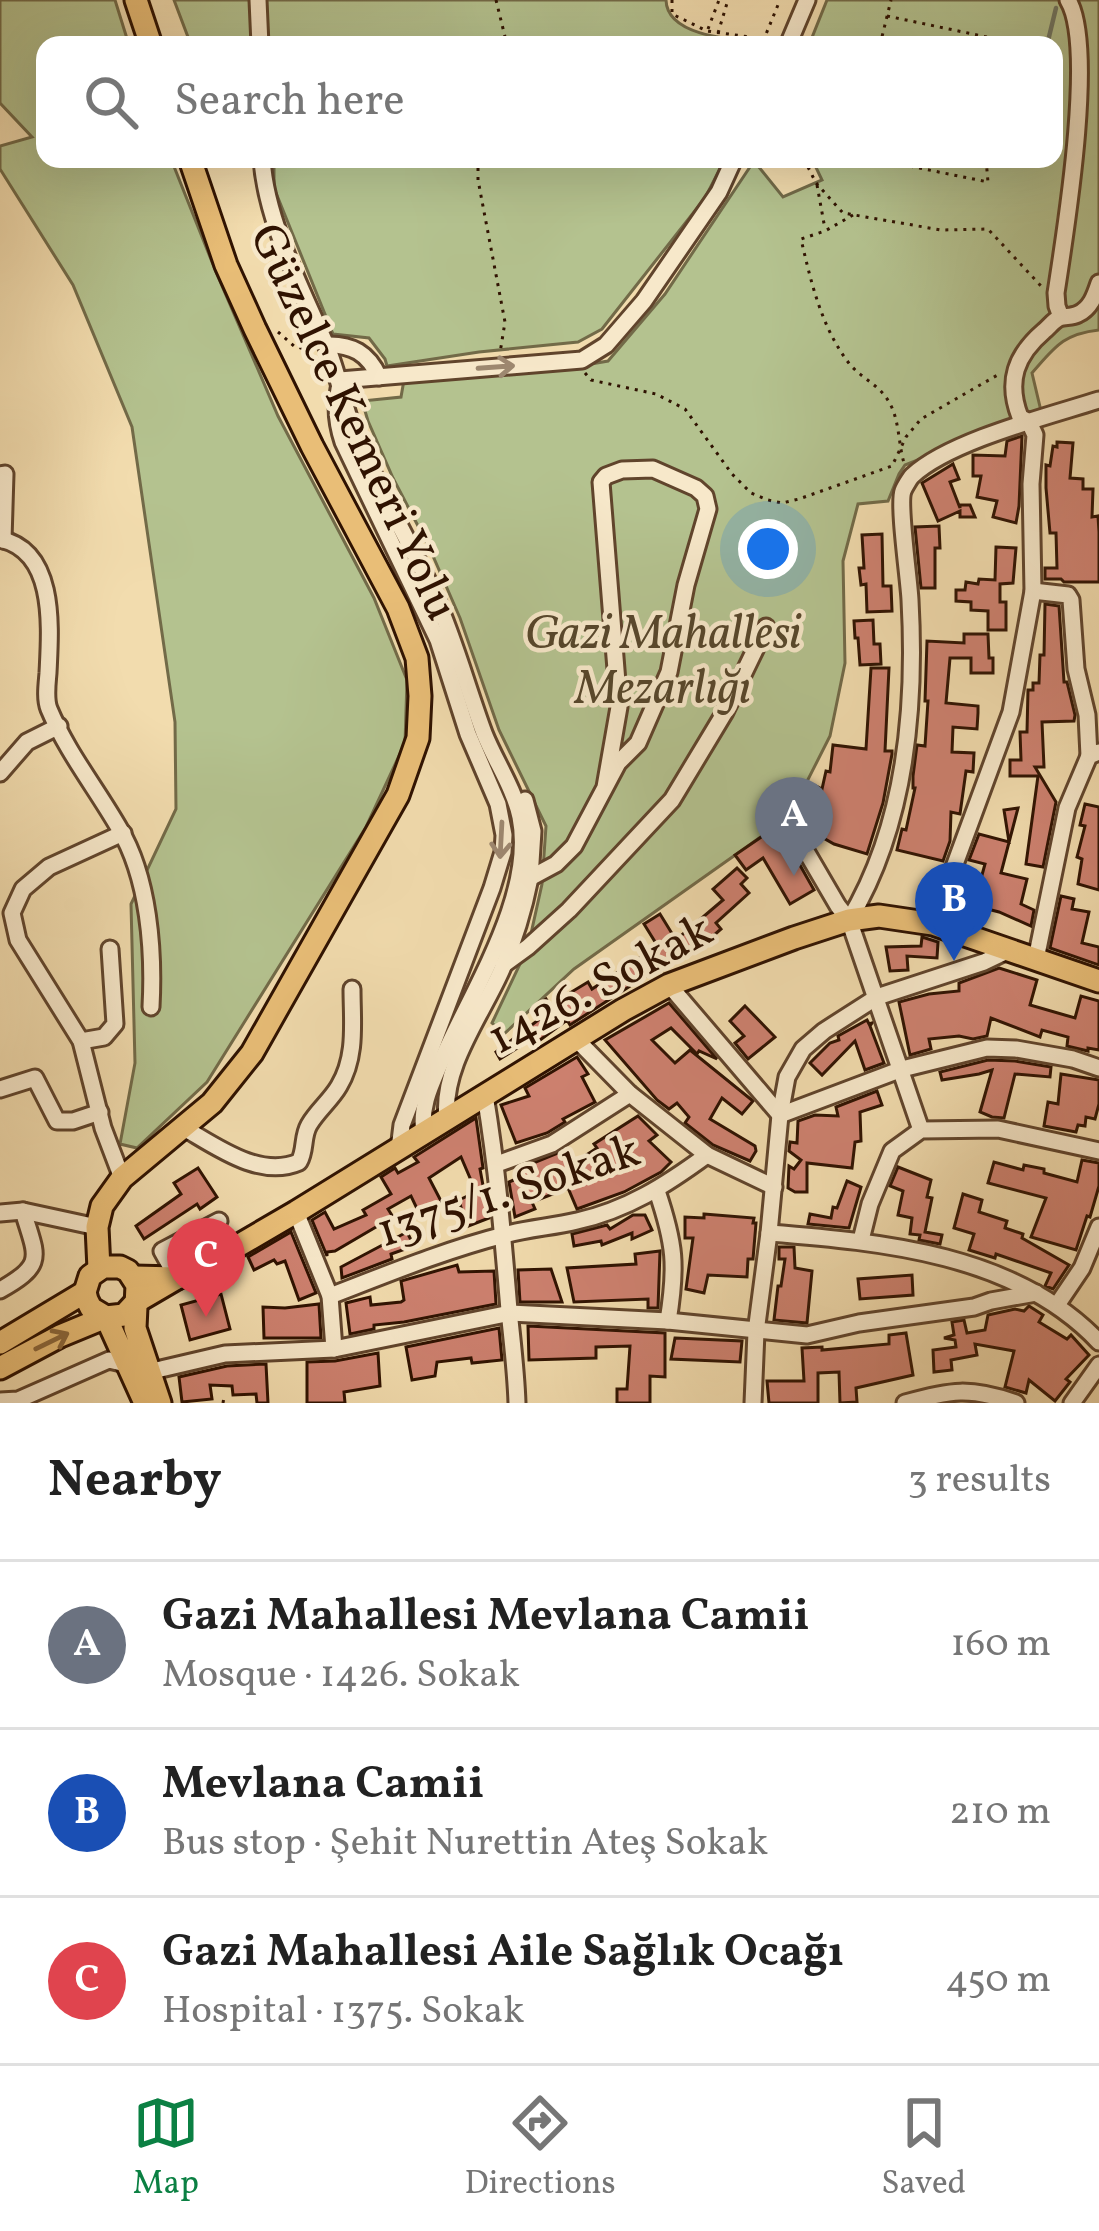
<!DOCTYPE html>
<meta charset="utf-8">
<style>
body{margin:0;font-family:Vollkorn,serif;background:#f2f2f2;color:#222}
.you{position:absolute;left:768px;top:549px;width:42px;height:42px;margin:-30px;border:9px solid #fff;border-radius:50%;background:#1a73e8;box-shadow:0 0 0 18px #1a73e833}
.badge{display:grid;place-items:center;width:78px;height:78px;border-radius:50%;background:#0b8043;color:#fff;font-size:39px;font-weight:700}
.pin{position:absolute;translate:-50% -99px;filter:drop-shadow(0 3px 6px #0008)}
.pin::after{content:'';position:absolute;top:63px;width:42px;height:36px;background:inherit;clip-path:polygon(0 0,100% 0,50% 100%)}
.list{margin:0;padding:0;list-style:none}
h2{display:flex;justify-content:space-between;align-items:center;height:156px;margin:0;padding:0 48px;font-size:51px}
h2 small{font-size:39px;font-weight:400;color:#767676}
.list li{display:grid;grid-template-columns:78px 1fr auto;gap:36px;align-items:center;box-sizing:border-box;height:168px;padding:0 48px;border-top:3px solid #e0e0e0}
.list b{display:block;font-size:45px;white-space:nowrap}
.list p{margin:0;font-size:39px;white-space:nowrap;color:#767676}
.list em{font-size:39px;font-style:normal;color:#767676}
.icon{flex:none;width:66px;height:66px;fill:none;stroke:currentColor;stroke-width:2;stroke-linecap:round;stroke-linejoin:round}
.map{position:relative;flex:none;width:1099px;height:1403px;overflow:hidden}
.search{position:absolute;background:#fff;box-shadow:0 12px 48px #0002;left:36px;right:36px;top:36px;height:132px;display:flex;align-items:center;gap:30px;box-sizing:border-box;padding:0 42px;border-radius:24px;color:#767676;font-size:45px}
.sheet{height:660px;background:#fff}
nav{display:flex;justify-content:space-around;align-items:center;box-sizing:border-box;height:168px;border-top:3px solid #e0e0e0;background:#fff;font-size:33px;color:#767676}
nav a{display:grid;justify-items:center;gap:6px}
nav .on{color:#0b8043}
.map>svg:first-child{display:block}
</style>
<div class="map">
<svg width="1099" height="1403" viewBox="0 0 1099 1403">
<rect width="100%" height="100%" fill="#f2dcae"/>
<filter id="stains"><feTurbulence type="fractalNoise" baseFrequency=".00167" numOctaves="4"/><feColorMatrix values="0 0 0 0 .2 0 0 0 0 .09 0 0 0 0 .02 0 0 0 .5 -.17"/></filter>
<radialGradient id="worn" r=".72"><stop offset=".6" stop-color="#630" stop-opacity="0"/><stop offset="1" stop-color="#630" stop-opacity=".3"/></radialGradient>
<!-- green -->
<g fill="#b4c28f" stroke="#726a48" stroke-width="3">
<polygon points="0,0 115,0 129,45 45,45 45,159 171,159 216,272 278,416 374,598 407,680 405,743 366,827 207,1082 137,1148 120,1144 135,1063 131,904 176,809 175,722 132,427 73,285 0,169 0,146 32,137 0,103"/>
<path d="M174,0H666C667,40 745,40 775,44L191,45Z"/>
<path d="M827,0H1099V330C1063,334 1055,347 1032,373L1041,411L905,465L899,474L888,501L858,504L843,561L845,663L830,736L789,817L574,969L504,1034L492,1023L528,947L542,884L546,826L499,730L460,618L429,547L393,478L368,421L362,401L401,397L404,380L556,370L608,361L665,294L754,161L783,197L822,180L812,159H1054V45H809Z"/>
<polygon points="274,159 725,159 705,198 602,329 578,342 479,352 387,366 385,359 369,338 333,334 274,188"/>
</g>
<g fill="none" stroke-linecap="round" stroke-linejoin="round">
<!-- stream -->
<polyline stroke="#707866" stroke-width="4.5" points="1047,45 1056,8"/>
</g>
<!-- building -->
<g fill="#ce8170" stroke="#2f1201" stroke-width="3">
<polygon points="1022,436 1019,506 1016,523 993,517 997,501 977,497 981,476 973,476 973,455 1005,456 1007,441"/>
<polygon points="1057,442 1073,443 1070,478 1083,479 1083,489 1093,489 1092,517 1098,516 1099,532 1099,582 1064,582 1061,579 1045,579 1045,568 1057,568 1056,533 1050,533 1046,488 1046,465 1050,466 1053,446 1057,447"/>
<polygon points="953,464 959,479 950,482 960,508 960,505 970,505 975,517 960,517 960,511 938,521 922,483"/>
<polygon points="939,526 940,548 935,548 935,588 921,588 915,527"/>
<polygon points="882,534 883,586 891,586 892,611 867,612 866,584 861,585 859,568 864,568 862,535"/>
<polygon points="996,547 1016,548 1013,583 1000,584 1000,602 1006,602 1006,630 988,630 988,611 971,610 971,602 956,601 956,590 965,590 966,582 978,584 979,579 995,580"/>
<polygon points="1045,604 1059,606 1064,682 1067,682 1075,715 1074,721 1042,722 1044,767 1035,767 1056,802 1043,867 1026,864 1038,776 1010,776 1010,760 1021,760 1020,732 1027,732 1028,690 1033,690 1033,683 1039,683 1040,655 1044,655"/>
<polygon points="873,620 874,644 880,644 881,664 860,665 858,638 855,638 854,621"/>
<polygon points="964,634 988,634 989,658 993,658 993,673 971,673 971,658 950,658 946,703 978,706 978,713 977,729 953,727 952,752 974,753 973,772 966,771 960,814 951,812 950,841 943,861 897,850 902,829 906,830 915,788 913,788 913,776 917,745 925,746 928,701 925,701 927,641 964,643"/>
<polygon points="871,668 889,668 885,751 892,751 892,754 883,803 867,854 834,844 806,828 819,798 818,787 822,789 826,771 830,772 833,745 866,749"/>
<polygon points="1085,804 1099,807 1099,890 1078,884 1082,859 1077,857 1085,826 1080,825"/>
<polygon points="1018,808 1001,873 1027,879 1021,904 1034,910 1031,926 999,912 968,904 973,884 979,886 985,864 969,860 979,834 1009,842 1004,810"/>
<polygon points="783,822 783,835 814,890 790,904 763,858 746,870 735,855"/>
<polygon points="737,868 747,878 741,884 749,893 716,923 721,929 696,951 692,946 570,1025 567,1020 536,1043 533,1038 500,1059 496,1052 541,1018 534,1008 546,999 550,1005 588,982 592,989 644,955 657,945 644,924 660,914 676,940 723,900 713,889"/>
<polygon points="1061,896 1074,899 1072,909 1089,912 1082,943 1099,947 1099,965 1050,948"/>
<polygon points="922,937 938,942 937,958 907,956 908,970 890,971 886,947 921,946"/>
<polygon points="999,968 1037,980 1030,1005 1075,1018 1081,996 1099,1001 1099,1050 1088,1048 1088,1051 1067,1046 1068,1037 1042,1030 1040,1037 991,1018 987,1036 973,1039 959,1036 929,1039 931,1049 910,1055 899,1002 929,994 959,991 959,983"/>
<polygon points="669,1003 717,1059 699,1051 697,1054 671,1028 652,1040 675,1063 690,1050 753,1101 742,1114 722,1098 710,1119 755,1146 756,1151 750,1161 713,1145 685,1123 689,1117 677,1103 669,1109 657,1100 605,1040"/>
<polygon points="745,1006 775,1037 748,1059 735,1043 744,1036 730,1021"/>
<polygon points="867,1020 869,1024 872,1023 870,1026 884,1063 865,1070 855,1041 822,1075 810,1063 830,1043 839,1040 838,1036"/>
<polygon points="577,1057 588,1074 582,1077 595,1102 563,1119 565,1122 547,1133 516,1143 501,1105 529,1096 525,1088"/>
<polygon points="988,1060 1015,1061 1051,1067 1050,1077 1015,1074 1004,1118 992,1117 980,1112 992,1070 979,1074 942,1080 940,1072"/>
<polygon points="1061,1074 1099,1080 1099,1104 1095,1119 1086,1117 1085,1126 1078,1125 1076,1132 1044,1126 1048,1102 1058,1104"/>
<polygon points="877,1091 882,1105 860,1112 861,1141 855,1142 852,1168 807,1163 807,1192 795,1192 788,1188 789,1166 794,1169 801,1160 789,1151 790,1142 797,1143 798,1121 815,1115 838,1116 836,1107"/>
<polygon points="638,1116 657,1135 649,1141 671,1162 661,1172 624,1192 577,1209 568,1188 532,1202 535,1209 515,1217 509,1182 523,1176 521,1168 565,1150 571,1165 597,1148 594,1144"/>
<polygon points="476,1118 483,1168 480,1169 489,1218 466,1227 459,1200 476,1192 461,1157 429,1178 442,1203 420,1215 411,1196 388,1209 393,1217 335,1251 327,1252 327,1256 312,1220 325,1212 334,1229 366,1215 363,1210 391,1194 381,1177 395,1168 398,1173 418,1162 414,1157"/>
<polygon points="1082,1160 1099,1163 1099,1186 1090,1217 1087,1216 1076,1250 1031,1237 1046,1198 988,1183 994,1162 1023,1170 1024,1165 1044,1169 1044,1173 1077,1182"/>
<polygon points="898,1167 931,1180 927,1197 932,1198 925,1232 942,1235 940,1244 919,1240 920,1235 910,1234 912,1218 898,1215 903,1191 890,1186"/>
<polygon points="198,1168 217,1197 200,1209 197,1204 144,1239 136,1226 181,1194 174,1183"/>
<polygon points="847,1181 861,1187 849,1228 808,1224 810,1214 831,1218 833,1207 837,1208"/>
<polygon points="963,1194 982,1200 979,1212 1007,1221 1005,1228 1023,1234 1022,1238 1069,1265 1053,1289 1045,1286 1051,1273 996,1254 995,1258 969,1250 974,1234 954,1228"/>
<polygon points="704,1214 754,1218 753,1223 756,1223 753,1259 748,1259 747,1277 708,1275 704,1293 686,1289 693,1238 685,1238 685,1217 704,1218"/>
<polygon points="633,1215 645,1215 652,1230 632,1239 632,1233 602,1245 601,1241 574,1246 572,1234 607,1225 610,1229"/>
<polygon points="291,1232 316,1293 299,1300 285,1261 277,1264 274,1260 254,1270 248,1257"/>
<polygon points="407,1232 414,1246 391,1254 392,1259 342,1278 341,1267"/>
<polygon points="779,1247 794,1247 795,1268 812,1271 807,1323 774,1320 778,1286 781,1286 785,1259 779,1259"/>
<polygon points="660,1251 658,1308 648,1308 648,1299 574,1302 567,1268 636,1264 635,1254"/>
<polygon points="457,1265 459,1272 494,1271 496,1304 404,1322 374,1325 374,1329 350,1334 346,1303 370,1297 371,1305 401,1302 404,1300 401,1281"/>
<polygon points="551,1269 562,1302 520,1302 518,1270"/>
<polygon points="912,1275 913,1295 860,1299 858,1279"/>
<polygon points="221,1294 230,1329 190,1340 181,1305"/>
<polygon points="319,1304 321,1338 264,1338 263,1307 285,1308"/>
<polygon points="1029,1306 1043,1315 1039,1322 1067,1339 1071,1335 1089,1355 1066,1379 1070,1382 1055,1401 1029,1380 1026,1393 1005,1387 1014,1351 975,1344 977,1355 951,1360 952,1370 934,1372 933,1350 956,1347 955,1340 944,1338 954,1335 952,1322 964,1320 967,1333 985,1330 988,1315 1015,1309 1024,1311"/>
<polygon points="528,1326 665,1333 665,1377 650,1376 650,1403 617,1403 617,1389 627,1389 630,1346 596,1347 596,1358 529,1360"/>
<polygon points="499,1328 502,1360 472,1363 471,1358 437,1362 435,1376 412,1380 406,1347"/>
<polygon points="906,1333 913,1375 856,1388 857,1402 840,1403 839,1372 818,1373 818,1403 769,1403 767,1381 804,1381 802,1348 822,1347 822,1350 889,1344 889,1335"/>
<polygon points="675,1338 742,1341 740,1362 671,1359"/>
<polygon points="378,1353 380,1386 344,1392 345,1403 307,1403 307,1362 335,1361"/>
<polygon points="266,1364 268,1403 257,1403 256,1394 233,1395 232,1386 210,1385 212,1399 182,1402 179,1377 227,1366"/>
</g>
<g fill="none" stroke-linecap="round" stroke-linejoin="round">
<!-- minor casing -->
<g stroke="#60442c" stroke-width="21">
<g id="minor">
<polyline points="258,0 260,45"/>
<polyline points="788,45 807,0"/>
<path d="M262,159C266,221 302,290 327,347C340,378 344,411 358,442C381,494 411,544 435,596C455,641 467,687 484,733C495,761 514,788 520,817C536,896 470,993 440,1064C430,1087 420,1108 424,1133"/>
<path d="M1061,317L1057,306L1056,293C1065,234 1096,46 1068,0"/>
<path d="M326,345C352,344 368,353 379,377"/>
<polyline points="340,380 582,360 606,345 644,301 719,192 734,159"/>
<path d="M339,389C335,408 337,424 343,442L438,640L468,734L498,804L504,835L503,852L492,888L402,1125L400,1141L402,1147"/>
<polyline points="0,475 5,474 3,540"/>
<path d="M0,539C57,551 50,629 48,673C47,685 45,699 49,709C67,752 96,788 119,828C149,878 154,951 151,1007"/>
<polyline points="1033,591 1068,595 1071,600 1076,669 1087,715 1089,756"/>
<polyline points="0,773 27,742 59,726"/>
<polyline points="808,794 793,829 838,906 849,920 921,1130"/>
<polyline points="525,800 533,831 530,878"/>
<polyline points="530,878 556,864 574,846 618,763 638,743 669,672 686,585 708,509 705,496 696,488 653,469 622,470 606,476 601,482 619,707 605,787"/>
<path d="M849,920C905,827 916,707 910,600C909,579 898,504 903,491C904,488 910,478 912,476C949,441 1049,416 1099,400"/>
<path d="M933,924L1011,712L1033,591L1031,484L1035,435L1029,422L1020,417C1006,381 1016,355 1044,331C1049,327 1053,321 1059,318C1065,316 1072,317 1078,314C1091,308 1095,295 1099,283"/>
<polyline points="1036,959 1067,808 1089,756 1099,752"/>
<polyline points="503,965 528,947 569,910 672,800 725,712 766,627"/>
<polyline points="669,985 780,1115 902,1069 987,1048 1016,1049 1073,1059 1099,1068"/>
<polyline points="576,1039 630,1094 707,1155 774,1187"/>
<polyline points="81,1041 104,1037 115,1024 110,949"/>
<polyline points="0,1089 35,1078 57,1121 73,1121 100,1112"/>
<path d="M485,1095C497,1167 503,1237 509,1310C512,1341 516,1371 517,1403"/>
<path d="M447,1119C441,1067 482,1015 502,969C514,941 524,908 530,878L521,881"/>
<path d="M184,1128C217,1147 260,1179 299,1162C306,1150 302,1137 309,1125C317,1111 331,1100 339,1086C357,1056 352,1022 352,989"/>
<polyline points="497,1164 552,1144 630,1094"/>
<polyline points="122,1178 103,1128 81,1041 18,940 12,913 23,889 49,867 123,833"/>
<path d="M657,1191C675,1244 677,1266 668,1321"/>
<polyline points="296,1212 330,1296 334,1349"/>
<polyline points="0,1213 23,1211 97,1227"/>
<path d="M769,1233C883,1242 1016,1254 1099,1342"/>
<polyline points="861,1240 870,1204 892,1151 921,1130 998,1129 1099,1151"/>
<polyline points="177,1278 162,1251 219,1221"/>
<path d="M0,1290C47,1264 36,1256 23,1211"/>
<path d="M330,1296C387,1274 445,1250 504,1235C528,1228 553,1227 577,1221C627,1210 666,1185 707,1155"/>
<polyline points="1057,1305 1082,1268 1099,1227"/>
<polyline points="148,1372 225,1354 334,1349 510,1313 668,1321 807,1335 859,1323 974,1307 991,1301 1036,1293"/>
<polyline points="0,1401 18,1400 109,1360 130,1365"/>
<polyline points="753,1403 756,1332 769,1233 780,1115 787,1077 803,1049 824,1031 877,997 984,962 1007,951"/>
<path d="M905,1403C951,1390 970,1387 1016,1403"/>
<polyline points="1072,1403 1099,1365"/>
</g>
</g>
<!-- major casing -->
<g stroke="#2f1201" stroke-width="27">
<g id="major">
<polyline points="136,0 151,45"/>
<polyline points="99,1269 97,1227 102,1206 122,1178 212,1103 252,1053 398,795 418,738 420,696 417,658 398,608 312,446 255,329 226,265 190,159"/>
<polyline points="177,1278 212,1261 296,1212 623,1010 669,985 794,938 849,920 879,916 933,924 1099,981"/>
<polyline points="0,1343 85,1292"/>
<polyline points="0,1368 60,1336 106,1317 124,1315 136,1302 177,1278 134,1277"/>
<polyline points="145,1403 106,1317 91,1308 87,1300 85,1292 90,1276 103,1267 120,1267 128,1271 137,1285 135,1328 160,1403"/>
</g>
</g>
<!-- path -->
<g stroke="#2f1201" stroke-width="3" stroke-dasharray="3 6" stroke-linecap="butt">
<polyline points="496,0 507,45"/>
<polyline points="672,0 672,14 707,31 764,39 780,0"/>
<polyline points="887,16 987,37 991,41 990,45"/>
<polyline points="708,29 719,0"/>
<polyline points="718,33 728,0"/>
<polyline points="880,45 891,0"/>
<polyline points="478,159 478,180 505,322 500,353"/>
<polyline points="804,159 816,183 843,213 941,230 988,229 1041,286"/>
<polyline points="875,159 988,182 986,159"/>
<polyline points="817,185 825,229"/>
<path d="M853,215L825,231L801,239C811,282 821,326 848,362C860,378 879,384 889,402C900,420 898,446 905,466"/>
<polyline points="278,332 294,346 311,351"/>
<polyline points="585,373 591,380 656,394 685,409 732,474 751,493 768,500 782,503 799,499 892,466 906,437 921,419 1001,373"/>
<polyline points="223,1403 224,1397"/>
</g>
<!-- minor -->
<use href="#minor" stroke="#f7e8ca" stroke-width="15"/>
<!-- major -->
<use href="#major" stroke="#e9be77" stroke-width="21"/>
</g>
<!-- one-way arrows -->
<defs><path id="oneway-shaft" d="M-6 0H5M1.5-3L5.5 0L1.5 3" fill="none" stroke-width="1.6" stroke-linecap="round" stroke-linejoin="round" transform="scale(3)"/></defs>
<g stroke="#9d8870">
<use href="#oneway-shaft" transform="translate(496 367) rotate(-4)"/>
<use href="#oneway-shaft" transform="translate(501 840) rotate(93)"/>
</g>
<use stroke="#8c683c" href="#oneway-shaft" transform="translate(52 1341) rotate(-26)"/>
<g text-anchor="middle" dominant-baseline="central" stroke-width="9" stroke-linejoin="round" paint-order="stroke">
<!-- street labels -->
<g font-size="48" fill="#2f1201" stroke="#f7e8ca">
<text transform="translate(352 423) rotate(65)">Güzelce Kemeri Yolu</text>
<text transform="translate(601 986) rotate(-28)">1426. Sokak</text>
<text transform="translate(509 1193) rotate(-18)">1375/1. Sokak</text>
</g>
<!-- park labels -->
<g font-size="48" font-style="italic" fill="#57472c" stroke="#f7e8ca">
<text x="663" y="635">Gazi Mahallesi<tspan x="663" dy="55">Mezarlığı</tspan></text>
</g>
</g>
<rect width="100%" height="100%" filter="url(#stains)"/>
<rect width="100%" height="100%" fill="url(#worn)"/>
</svg>
<div class="you"></div>
<div class="pin badge" style="left:794px;top:876px;background:#6b7280">A</div>
<div class="pin badge" style="left:954px;top:961px;background:#1a4fb4">B</div>
<div class="pin badge" style="left:206px;top:1317px;background:#e0444e">C</div>
<div class="search"><svg class="icon" aria-label="search" viewBox="0 0 24 24"><circle cx="10" cy="10" r="6"/><path d="M15 15l6 6"/></svg>Search here</div>
</div>
<section class="sheet">
<h2>Nearby<small>3 results</small></h2>
<ul class="list">
<li><span class="badge" style="background:#6b7280">A</span><div><b>Gazi Mahallesi Mevlana Camii</b><p>Mosque · 1426. Sokak</p></div><em>160 m</em></li>
<li><span class="badge" style="background:#1a4fb4">B</span><div><b>Mevlana Camii</b><p>Bus stop · Şehit Nurettin Ateş Sokak</p></div><em>210 m</em></li>
<li><span class="badge" style="background:#e0444e">C</span><div><b>Gazi Mahallesi Aile Sağlık Ocağı</b><p>Hospital · 1375. Sokak</p></div><em>450 m</em></li>
</ul>
</section>
<nav>
<a class="on"><svg class="icon" aria-label="map" viewBox="0 0 24 24"><path d="M3 6l6-2 6 2 6-2v14l-6 2-6-2-6 2zM9 4v14M15 6v14"/></svg>Map</a>
<a><svg class="icon" aria-label="directions" viewBox="0 0 24 24"><path d="M12 3l9 9-9 9-9-9zM9 14v-3h6M13 9l2 2-2 2"/></svg>Directions</a>
<a><svg class="icon" aria-label="saved" viewBox="0 0 24 24"><path d="M7 4h10v16l-5-4-5 4z"/></svg>Saved</a>
</nav>
